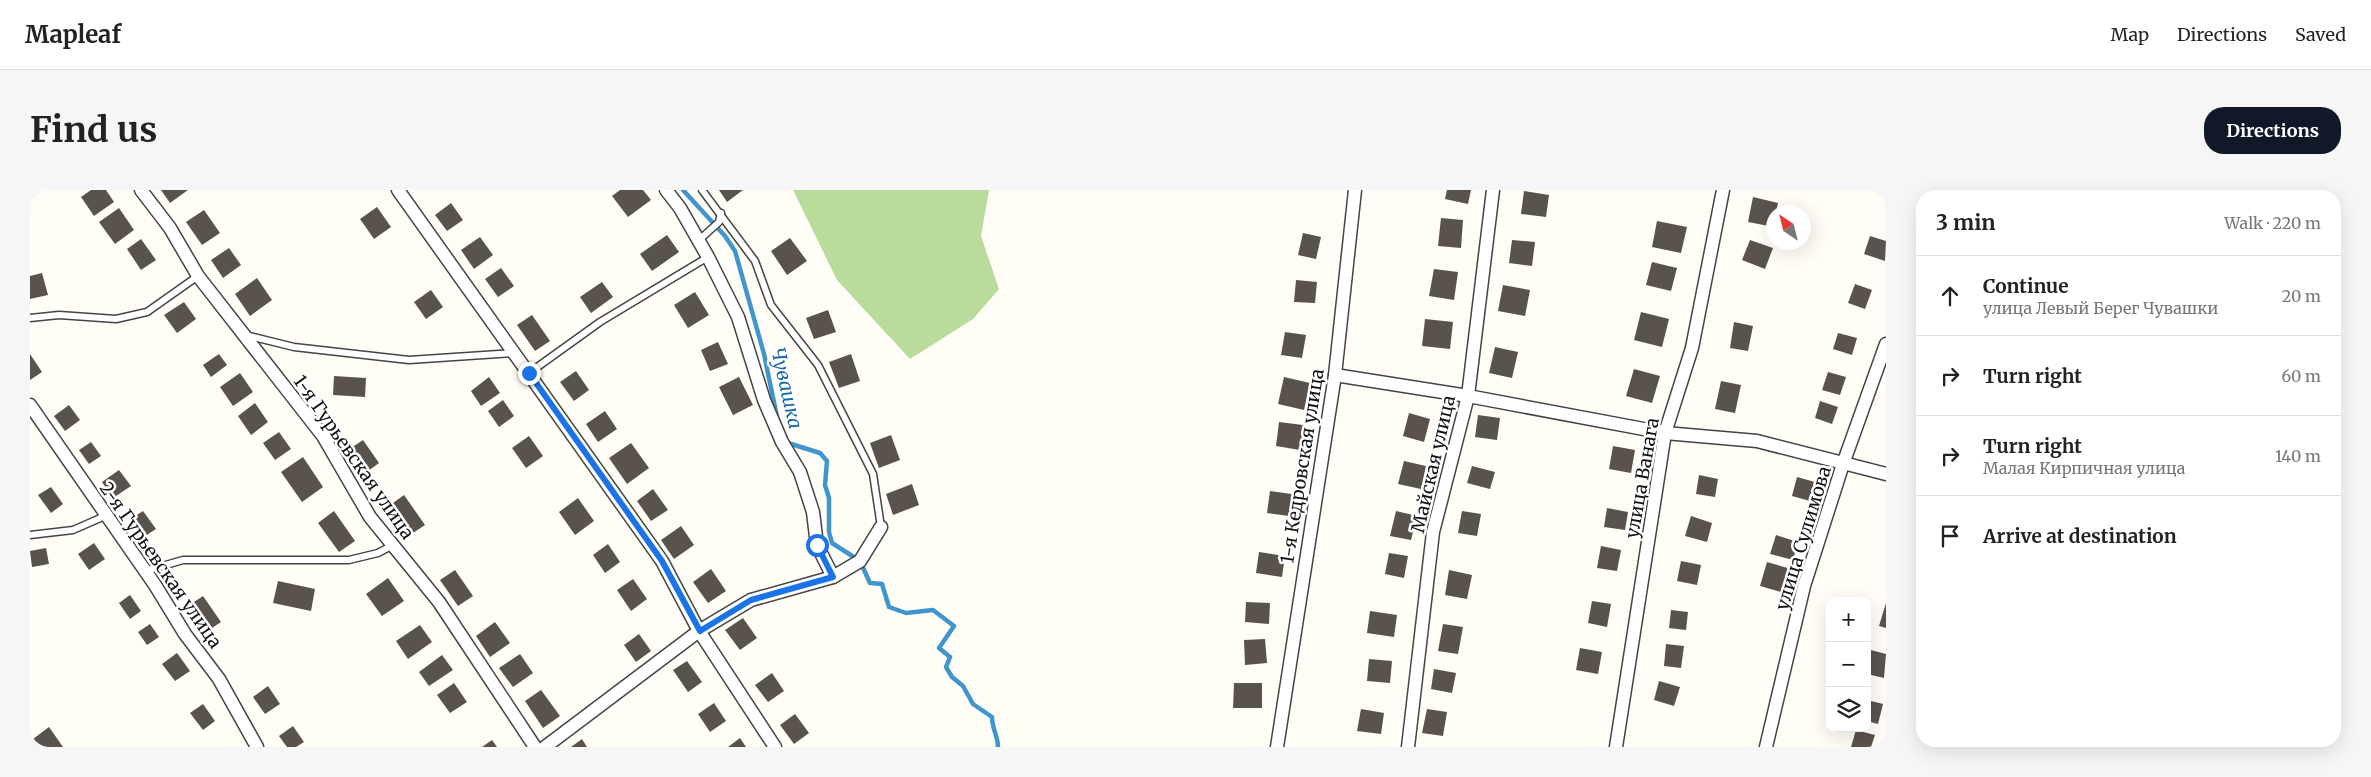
<!DOCTYPE html>
<meta charset="utf-8">
<style>
body{margin:0;font-family:Merriweather,serif;background:#f6f6f6;color:#222}
.controls{position:absolute;right:15px;bottom:15px;display:grid;overflow:hidden;border-radius:10px;box-shadow:0 5px 20px #0002}
.controls button{width:45px;height:45px;display:grid;place-items:center;padding:0;border:0;border-bottom:1px solid #e0e0e0;background:#fff;color:#222;font:25px sans-serif}
.compass{position:absolute;left:1736px;top:15px;width:45px;height:45px;border-radius:50%;background:#fff;box-shadow:0 5px 20px #0002;rotate:325deg}
.stop{position:absolute;width:15px;height:15px;margin:-11px;border:4px solid #1a73e8;border-radius:50%;background:#fff}
.stop.end{background:#1a73e8;border-color:#fff;box-shadow:0 1px 5px #0008}
.list{margin:0;padding:0;list-style:none}
h2{display:flex;justify-content:space-between;align-items:center;height:65px;margin:0;padding:0 20px;font-size:21px}
h2 small{font-size:16px;font-weight:400;color:#767676}
.list li{display:grid;grid-template-columns:32px 1fr auto;gap:15px;align-items:center;box-sizing:border-box;height:80px;padding:0 20px;border-top:1px solid #e0e0e0}
.list b{display:block;font-size:19px;white-space:nowrap}
.list p{margin:0;font-size:16px;white-space:nowrap;color:#767676}
.list em{font-size:16px;font-style:normal;color:#767676}
.icon{flex:none;width:28px;height:28px;fill:none;stroke:currentColor;stroke-width:2;stroke-linecap:round;stroke-linejoin:round}
.map{position:relative;flex:none;width:1856px;height:557px;overflow:hidden;border-radius:20px}
header{display:flex;align-items:center;gap:30px;box-sizing:border-box;height:70px;padding:0 25px;background:#fff;border-bottom:1px solid #e0e0e0}
header strong{font-size:24px}
nav{display:flex;gap:28px;margin-inline-start:auto;font-size:18px}
.intro{display:flex;align-items:center;justify-content:space-between;box-sizing:border-box;height:120px;padding:0 30px}
h1{margin:0;font-size:35px}
.button{padding:12px 22px;border-radius:20px;background:#111827;color:#fff;font-size:18px;font-weight:700}
main{display:flex;gap:30px;padding:0 30px}
aside{flex:1;background:#fff;border-radius:20px;box-shadow:0 5px 20px #0002}
.map>svg:first-child{display:block}
</style>
<header>
<strong>Mapleaf</strong>
<nav><a>Map</a><a>Directions</a><a>Saved</a></nav>
</header>
<div class="intro"><h1>Find us</h1><a class="button">Directions</a></div>
<main>
<div class="map">
<svg width="1856" height="557" viewBox="0 0 1856 557">
<rect width="100%" height="100%" fill="#fffdf5"/>
<!-- forest -->
<polygon fill="#b9dc9c" points="763,0 959,0 951,46 969,99 943,129 880,169 807,90"/>
<g fill="none" stroke-linecap="round" stroke-linejoin="round">
<!-- stream -->
<g stroke="#3f96cf" stroke-width="4.5">
<polyline points="653,0 695,46 705,61 734,164 747,227"/>
<path d="M758,253L790,263L797,271L795,295L799,308V342L802,353L830,371L840,393L852,394L859,417L876,423L903,420L924,436L909,458L920,467L916,477L922,487L933,496L943,514L962,527C962,539 968,546 968,557"/>
</g>
</g>
<!-- building -->
<g fill="#5a524d">
<polygon points="61,0 76,0 84,12 64,26 51,7"/>
<polygon points="131,0 158,0 140,13"/>
<polygon points="590,0 613,0 621,10 598,27 582,6"/>
<polygon points="689,0 713,0 697,12"/>
<polygon points="1417,0 1441,0 1438,14 1415,9"/>
<polygon points="1494,1 1519,5 1516,27 1491,24"/>
<polygon points="1723,7 1748,13 1746,22 1744,22 1744,37 1718,32"/>
<polygon points="421,13 433,30 417,41 405,25"/>
<polygon points="347,17 361,37 344,49 330,29"/>
<polygon points="89,18 104,40 85,54 69,32"/>
<polygon points="174,20 190,43 172,55 156,32"/>
<polygon points="1411,28 1433,30 1431,58 1408,56"/>
<polygon points="1627,31 1657,37 1651,63 1622,57"/>
<polygon points="1273,43 1291,47 1286,69 1268,65"/>
<polygon points="637,45 649,62 622,81 610,64"/>
<polygon points="1840,46 1856,51 1855,71 1834,64"/>
<polygon points="450,47 463,65 444,79 431,60"/>
<polygon points="760,48 777,71 757,85 741,61"/>
<polygon points="111,49 126,70 111,80 97,59"/>
<polygon points="1482,50 1505,52 1502,76 1479,73"/>
<polygon points="1720,50 1743,58 1735,79 1712,70"/>
<polygon points="199,58 211,75 193,88 181,70"/>
<polygon points="1622,72 1647,78 1641,101 1616,95"/>
<polygon points="471,78 484,96 468,107 455,89"/>
<polygon points="1404,79 1428,82 1424,110 1399,106"/>
<polygon points="12,83 18,105 0,109 0,86"/>
<polygon points="227,88 242,110 220,126 205,104"/>
<polygon points="1266,90 1287,92 1285,113 1264,112"/>
<polygon points="572,92 583,107 561,123 550,107"/>
<polygon points="1825,94 1842,100 1835,119 1818,113"/>
<polygon points="1473,95 1500,100 1495,126 1468,121"/>
<polygon points="401,100 413,117 396,129 384,112"/>
<polygon points="665,102 679,125 658,138 644,115"/>
<polygon points="154,112 166,129 147,143 134,125"/>
<polygon points="798,120 806,142 784,149 776,128"/>
<polygon points="1611,122 1639,129 1632,157 1604,150"/>
<polygon points="502,125 520,151 505,161 487,135"/>
<polygon points="1395,129 1423,132 1420,159 1392,156"/>
<polygon points="1704,132 1723,136 1718,161 1700,158"/>
<polygon points="1255,142 1276,145 1272,168 1251,165"/>
<polygon points="1808,143 1827,148 1822,165 1803,159"/>
<polygon points="688,152 698,174 680,181 671,160"/>
<polygon points="1465,157 1488,162 1482,188 1459,183"/>
<polygon points="0,164 12,182 0,190"/>
<polygon points="189,164 197,175 181,187 173,175"/>
<polygon points="821,164 830,191 809,198 799,172"/>
<polygon points="1604,179 1630,186 1622,213 1596,206"/>
<polygon points="546,181 559,200 544,211 530,192"/>
<polygon points="1798,182 1816,187 1810,205 1792,200"/>
<polygon points="210,183 223,202 203,216 190,197"/>
<polygon points="304,186 336,188 335,207 303,205"/>
<polygon points="459,187 470,203 451,216 441,201"/>
<polygon points="709,187 723,215 703,225 689,197"/>
<polygon points="1254,187 1280,193 1274,220 1248,214"/>
<polygon points="1691,191 1711,195 1705,223 1685,219"/>
<polygon points="473,210 484,226 469,237 458,221"/>
<polygon points="1790,211 1808,217 1802,234 1785,228"/>
<polygon points="225,213 238,232 221,245 208,226"/>
<polygon points="39,215 50,230 35,241 24,226"/>
<polygon points="575,221 587,239 568,252 556,234"/>
<polygon points="1379,223 1400,229 1394,252 1373,246"/>
<polygon points="1448,225 1470,228 1467,250 1445,247"/>
<polygon points="1249,232 1273,235 1270,260 1246,256"/>
<polygon points="249,242 261,259 245,270 233,253"/>
<polygon points="861,245 870,270 849,278 840,253"/>
<polygon points="499,246 513,266 496,278 482,258"/>
<polygon points="333,250 349,273 334,284 318,260"/>
<polygon points="61,252 71,266 59,274 49,260"/>
<polygon points="601,253 619,278 597,294 579,268"/>
<polygon points="1583,256 1605,260 1601,283 1579,279"/>
<polygon points="273,267 293,297 272,312 251,282"/>
<polygon points="1374,271 1396,276 1391,299 1368,294"/>
<polygon points="1442,276 1465,282 1460,299 1437,293"/>
<polygon points="89,280 101,296 83,308 72,292"/>
<polygon points="1669,285 1688,289 1685,307 1666,304"/>
<polygon points="1767,287 1785,292 1780,311 1762,306"/>
<polygon points="882,294 889,315 863,325 856,304"/>
<polygon points="21,297 33,314 21,323 8,305"/>
<polygon points="623,299 638,320 621,331 607,311"/>
<polygon points="1240,301 1269,305 1267,327 1237,323"/>
<polygon points="374,305 395,335 377,347 356,318"/>
<polygon points="548,308 564,331 545,345 529,322"/>
<polygon points="1577,318 1598,322 1595,340 1574,337"/>
<polygon points="113,321 126,339 112,348 99,330"/>
<polygon points="304,321 325,351 309,362 288,333"/>
<polygon points="1366,321 1387,326 1381,350 1360,346"/>
<polygon points="1432,321 1451,324 1447,346 1428,343"/>
<polygon points="1661,326 1682,333 1677,352 1655,346"/>
<polygon points="651,336 664,355 644,369 631,350"/>
<polygon points="1746,345 1768,352 1763,370 1740,364"/>
<polygon points="64,353 75,369 59,380 48,364"/>
<polygon points="578,354 590,372 575,383 563,365"/>
<polygon points="1571,356 1591,360 1587,381 1567,378"/>
<polygon points="16,358 19,374 2,377 0,361"/>
<polygon points="1229,362 1255,366 1252,387 1226,383"/>
<polygon points="1359,363 1378,366 1374,388 1355,384"/>
<polygon points="1651,371 1671,375 1667,395 1647,391"/>
<polygon points="1737,372 1761,379 1754,403 1730,396"/>
<polygon points="681,379 696,401 678,413 663,392"/>
<polygon points="425,380 443,406 428,416 410,390"/>
<polygon points="1419,380 1442,385 1437,409 1415,405"/>
<polygon points="358,388 374,411 352,426 336,404"/>
<polygon points="603,389 617,409 601,421 587,400"/>
<polygon points="248,391 285,399 281,421 243,413"/>
<polygon points="100,405 111,421 100,429 89,413"/>
<polygon points="173,406 191,432 176,442 158,416"/>
<polygon points="1562,411 1581,414 1577,437 1558,433"/>
<polygon points="1216,412 1240,413 1239,434 1215,432"/>
<polygon points="1856,413 1856,438 1849,436"/>
<polygon points="1641,420 1658,422 1656,440 1639,438"/>
<polygon points="1340,421 1367,425 1364,447 1337,443"/>
<polygon points="713,428 727,448 710,460 695,440"/>
<polygon points="465,432 480,453 460,467 446,446"/>
<polygon points="120,434 129,447 117,455 108,442"/>
<polygon points="1413,434 1433,437 1428,464 1408,461"/>
<polygon points="390,435 402,452 378,469 366,451"/>
<polygon points="609,444 621,461 606,472 594,455"/>
<polygon points="1235,449 1237,473 1215,475 1214,450"/>
<polygon points="1636,454 1654,456 1651,478 1634,476"/>
<polygon points="1550,458 1572,462 1568,484 1546,480"/>
<polygon points="1837,459 1856,464 1854,488 1837,484"/>
<polygon points="147,463 160,481 145,491 132,474"/>
<polygon points="490,464 503,483 483,497 469,478"/>
<polygon points="412,465 423,480 399,496 389,482"/>
<polygon points="1339,469 1362,471 1360,493 1337,491"/>
<polygon points="657,471 672,492 658,502 643,480"/>
<polygon points="1404,479 1426,483 1422,503 1401,499"/>
<polygon points="742,483 754,501 738,512 725,495"/>
<polygon points="1629,491 1650,497 1644,516 1624,510"/>
<polygon points="424,493 437,512 420,523 407,505"/>
<polygon points="1204,493 1232,493 1232,518 1203,518"/>
<polygon points="238,496 250,514 235,524 223,507"/>
<polygon points="511,500 530,526 513,538 495,511"/>
<polygon points="1837,510 1853,514 1848,534 1837,531"/>
<polygon points="684,513 696,531 680,542 668,524"/>
<polygon points="173,514 185,531 173,540 160,523"/>
<polygon points="1331,519 1354,523 1351,544 1327,541"/>
<polygon points="1397,519 1417,522 1413,546 1392,543"/>
<polygon points="765,524 779,543 764,554 750,535"/>
<polygon points="263,536 274,552 266,557 257,557 249,546"/>
<polygon points="19,537 33,557 8,557 3,549"/>
<polygon points="1826,540 1845,545 1841,557 1821,557"/>
<polygon points="710,548 716,557 698,557"/>
<polygon points="552,549 557,557 541,557"/>
<polygon points="462,550 467,557 452,557"/>
</g>
<g fill="none" stroke-linecap="round" stroke-linejoin="round">
<!-- lane casing -->
<g stroke="#444" stroke-width="9">
<g id="lane">
<polyline points="672,0 725,71 741,115 788,175 843,284 851,337"/>
<polyline points="668,51 689,32 691,23"/>
<polyline points="0,128 29,125 86,129 117,122 168,86"/>
<polyline points="215,145 264,157 379,170 485,163"/>
<polyline points="499,183 570,132 678,67"/>
<polyline points="0,345 43,340 75,326"/>
<polyline points="115,381 153,370 319,370 348,363 363,355"/>
</g>
</g>
<!-- street casing -->
<g stroke="#444" stroke-width="15">
<g id="street">
<polyline points="111,0 140,38 168,86 293,246 340,327 409,412 505,557"/>
<polyline points="368,0 632,371 669,441 745,557"/>
<polyline points="636,0 650,18 678,67 708,127 734,210 752,252 770,282 783,322 787,355 803,387"/>
<polyline points="1305,185 1438,206 1635,243 1727,251 1856,284"/>
<polyline points="0,215 125,395 155,444 189,489 227,557"/>
<polyline points="515,557 669,441 721,410 803,387 830,371 851,337"/>
<polyline points="1247,557 1305,185 1325,0"/>
<polyline points="1378,557 1403,342 1438,206 1463,0"/>
<polyline points="1586,557 1635,243 1662,158 1693,0"/>
<polyline points="1736,557 1774,396 1813,274 1856,154"/>
</g>
</g>
<!-- lane -->
<use href="#lane" stroke="#fff" stroke-width="6"/>
<!-- street -->
<use href="#street" stroke="#fff" stroke-width="12"/>
</g>
<g fill="none" stroke-linecap="round" stroke-linejoin="round">
<!-- route -->
<polyline stroke="#1a73e8" stroke-width="6" points="499,183 632,371 670,441 721,410 803,387 787,355"/>
</g>
<g text-anchor="middle" dominant-baseline="central" stroke-width="5" stroke-linejoin="round" paint-order="stroke">
<!-- street labels -->
<g font-size="18" fill="#111" stroke="#fff">
<text transform="translate(324 267) rotate(55)">1-я Гурьевская улица</text>
<text transform="translate(1403 274) rotate(-77)">Майская улица</text>
<text transform="translate(1272 276) rotate(-81)">1-я Кедровская улица</text>
<text transform="translate(1612 288) rotate(-80)">улица Ванага</text>
<text transform="translate(1773 348) rotate(-73)">улица Сулимова</text>
<text transform="translate(131 375) rotate(55)">2-я Гурьевская улица</text>
</g>
<!-- water labels -->
<g font-size="19" font-style="italic" fill="#1768a6" stroke="#fff">
<text transform="translate(757 198) rotate(77)">Чувашка</text>
</g>
</g>
</svg>
<div class="controls">
<button>+</button>
<button>−</button>
<button><svg class="icon" aria-label="layers" viewBox="0 0 24 24"><path d="M12 4l9 5-9 5-9-5zM3 14l9 5 9-5"/></svg></button>
</div>
<svg class="compass" viewBox="-18 -18 36 36"><path d="M0-13l5 13h-10z" fill="#e53935"/><path d="M0 13l5-13h-10z" fill="#767676"/></svg>
<div class="stop" style="left:787px;top:355px"></div>
<div class="stop end" style="left:499px;top:183px"></div>
</div>
<aside>
<h2>3 min<small>Walk · 220 m</small></h2>
<ul class="list">
<li><svg class="icon" aria-label="ahead" viewBox="0 0 24 24"><path d="M12 20V5M6 11l6-6 6 6"/></svg><div><b>Continue</b><p>улица Левый Берег Чувашки</p></div><em>20 m</em></li>
<li><svg class="icon" aria-label="right" viewBox="0 0 24 24"><path d="M7 20v-9h11M14 6l5 5-5 5"/></svg><div><b>Turn right</b></div><em>60 m</em></li>
<li><svg class="icon" aria-label="right" viewBox="0 0 24 24"><path d="M7 20v-9h11M14 6l5 5-5 5"/></svg><div><b>Turn right</b><p>Малая Кирпичная улица</p></div><em>140 m</em></li>
<li><svg class="icon" aria-label="arrive" viewBox="0 0 24 24"><path d="M6 21V4h12l-3 4 3 4H6"/></svg><div><b>Arrive at destination</b></div></li>
</ul>
</aside>
</main>
